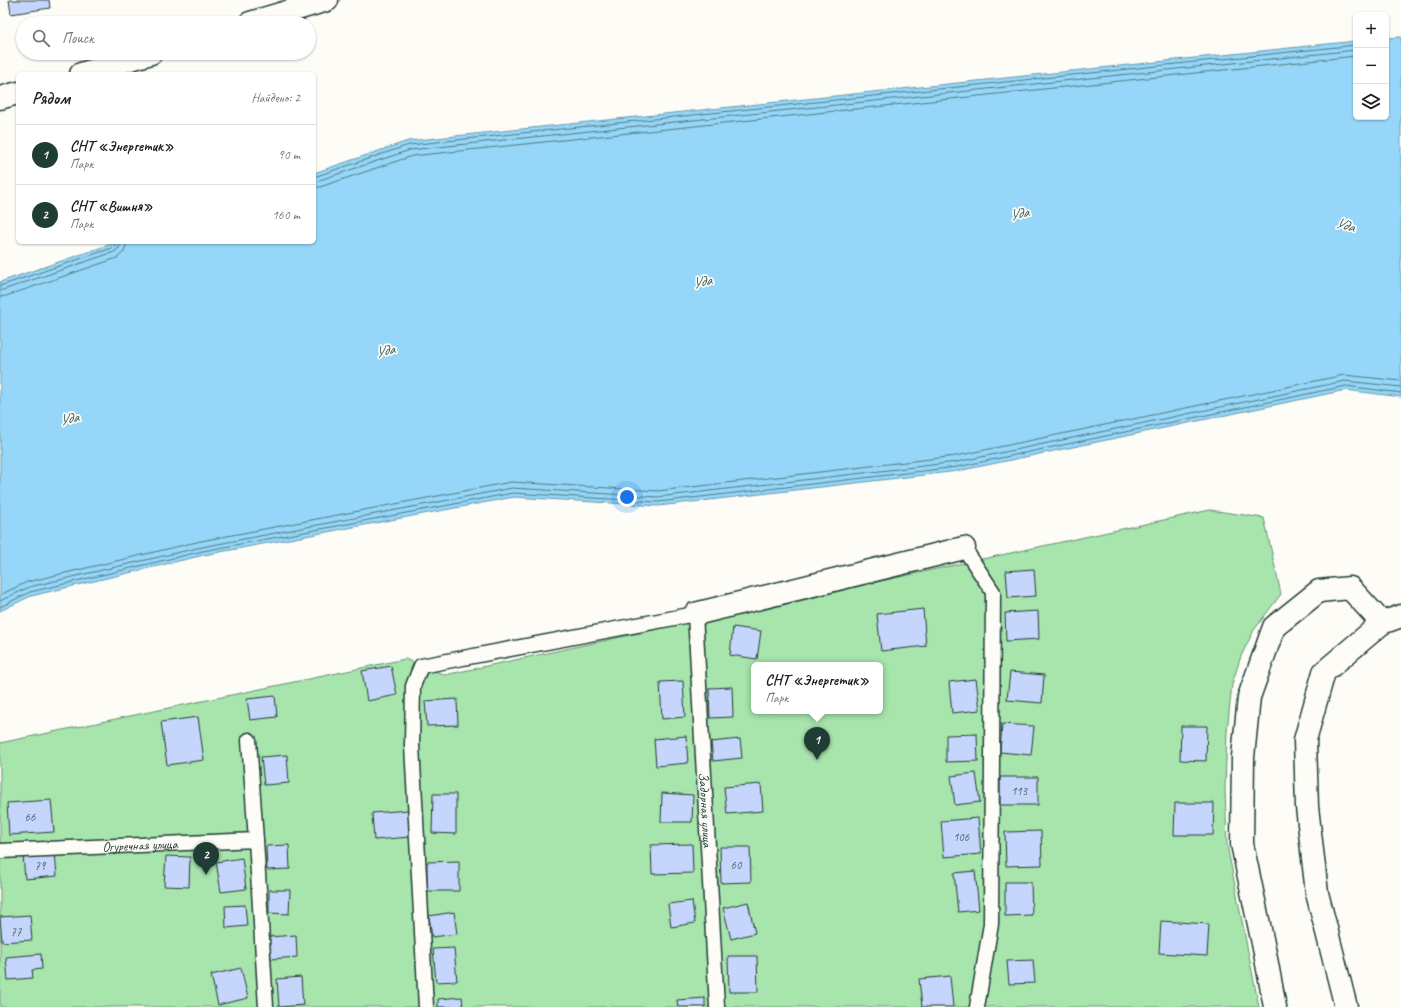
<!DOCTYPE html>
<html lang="ru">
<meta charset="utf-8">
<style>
body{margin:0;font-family:Caveat,sans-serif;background:#f6f6f6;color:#202124}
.controls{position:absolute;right:12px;top:12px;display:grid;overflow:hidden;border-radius:6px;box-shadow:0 1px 3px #0004}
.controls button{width:36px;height:36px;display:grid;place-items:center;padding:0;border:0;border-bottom:1px solid #e0e0e0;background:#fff;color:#202124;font:20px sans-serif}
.you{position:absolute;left:627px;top:497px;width:14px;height:14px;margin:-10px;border:3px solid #fff;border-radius:50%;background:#1a73e8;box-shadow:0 0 0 6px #1a73e833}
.badge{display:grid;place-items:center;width:26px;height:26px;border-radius:50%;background:#1f3d34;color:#fff;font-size:13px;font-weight:700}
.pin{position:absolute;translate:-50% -33px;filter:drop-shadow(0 1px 2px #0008)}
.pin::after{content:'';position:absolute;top:21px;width:14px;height:12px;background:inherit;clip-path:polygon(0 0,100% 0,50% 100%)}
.popup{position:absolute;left:751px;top:662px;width:132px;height:52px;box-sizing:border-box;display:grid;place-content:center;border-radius:6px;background:#fff;filter:drop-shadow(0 1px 3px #0005);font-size:13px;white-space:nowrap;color:#757577}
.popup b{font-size:15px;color:#202124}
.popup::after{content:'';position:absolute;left:50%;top:100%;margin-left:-8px;border:8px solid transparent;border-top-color:#fff}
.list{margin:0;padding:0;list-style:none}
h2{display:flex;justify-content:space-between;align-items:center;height:52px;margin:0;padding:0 16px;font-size:17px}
h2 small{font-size:13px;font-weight:400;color:#757577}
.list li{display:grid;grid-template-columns:26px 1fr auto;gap:12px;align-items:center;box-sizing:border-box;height:60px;padding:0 16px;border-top:1px solid #e0e0e0}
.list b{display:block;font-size:15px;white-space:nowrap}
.list p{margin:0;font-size:13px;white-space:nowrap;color:#757577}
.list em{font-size:13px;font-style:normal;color:#757577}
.icon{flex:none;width:22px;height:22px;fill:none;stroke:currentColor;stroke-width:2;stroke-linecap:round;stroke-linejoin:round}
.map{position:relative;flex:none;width:1401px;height:1007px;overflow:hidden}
.search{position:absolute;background:#fff;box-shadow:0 1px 3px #0004;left:16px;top:16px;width:300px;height:44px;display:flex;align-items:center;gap:10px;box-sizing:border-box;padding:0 14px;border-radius:22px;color:#757577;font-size:15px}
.panel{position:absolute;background:#fff;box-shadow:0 1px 3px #0004;left:16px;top:72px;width:300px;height:172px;border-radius:6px}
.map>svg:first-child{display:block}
</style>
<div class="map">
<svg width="1401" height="1007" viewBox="0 0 1401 1007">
<rect width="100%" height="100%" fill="#fdfcf7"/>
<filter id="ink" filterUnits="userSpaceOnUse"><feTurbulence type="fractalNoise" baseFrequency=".025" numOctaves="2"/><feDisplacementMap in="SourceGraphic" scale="8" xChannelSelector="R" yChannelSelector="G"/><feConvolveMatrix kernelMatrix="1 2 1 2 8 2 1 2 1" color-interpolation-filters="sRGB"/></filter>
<g filter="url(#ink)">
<!-- green -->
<path fill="#a7e5ac" stroke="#639170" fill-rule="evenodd" d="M1210,510L1264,518L1281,594L1254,630L1241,656L1232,684L1227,731L1225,789L1227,845L1259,1007H0V743L405,659L445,675ZM754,665H880V711H754Z"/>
<!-- water -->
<polygon fill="#96d6f8" stroke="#69a" points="1401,37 1401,397 1346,390 958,471 658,506 514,497 204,555 31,596 0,611 0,282 117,242 314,242 314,173 408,141 1356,41 1356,117 1386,117 1386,38"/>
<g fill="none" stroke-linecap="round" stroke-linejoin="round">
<!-- shore -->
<g stroke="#4f7a82" stroke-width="1">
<polyline points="314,177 409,145 1356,45"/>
<polyline points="314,182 410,150 1356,50"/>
<polyline points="314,188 320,187 412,156 1356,56"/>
<polyline points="0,286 112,248 115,245 115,242"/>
<polyline points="0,291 114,252 119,248 121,242"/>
<polyline points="0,297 6,296 117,258 124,252 127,242"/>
<polyline points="0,595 27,582 201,541 511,482 658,491 956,456 1344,375 1401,381"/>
<polyline points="0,601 29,587 202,547 512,488 658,497 957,462 1345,381 1401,387"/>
<polyline points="0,607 30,592 203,551 513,493 658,502 957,467 1346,386 1401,393"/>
</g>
</g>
<!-- building -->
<g fill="#c6d5fc" stroke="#1f3d34">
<polygon points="9,0 49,0 50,8 11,14"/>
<polygon points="1034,569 1036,596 1008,598 1006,571"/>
<polygon points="923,609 926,646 881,651 877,614"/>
<polygon points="1038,611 1039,639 1006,641 1005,613"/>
<polygon points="733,627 761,631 757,659 730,655"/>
<polygon points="391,666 397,695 367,701 362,671"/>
<polygon points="1010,672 1044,675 1042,703 1007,700"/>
<polygon points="976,679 980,710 952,713 949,682"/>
<polygon points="683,681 685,717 662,719 660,682"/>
<polygon points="732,687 733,717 710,718 709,688"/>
<polygon points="275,696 277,717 250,720 247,699"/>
<polygon points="457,699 458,725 427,726 425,701"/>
<polygon points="198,717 204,760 167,765 161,722"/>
<polygon points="1002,724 1034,726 1031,755 1000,752"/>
<polygon points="1181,726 1207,726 1206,761 1180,760"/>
<polygon points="977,734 978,761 946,762 946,735"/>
<polygon points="686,736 688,763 656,766 654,739"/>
<polygon points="740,739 742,758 713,761 711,742"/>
<polygon points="287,755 289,783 264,785 261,757"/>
<polygon points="976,773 980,802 955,805 951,776"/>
<rect x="1000" y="777" width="38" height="28"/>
<polygon points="761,784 763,811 727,814 724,787"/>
<polygon points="662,793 693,795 692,822 661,822"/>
<polygon points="433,794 456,794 456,834 432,833"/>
<polygon points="51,800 54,832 9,835 7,803"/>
<polygon points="1175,803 1214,803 1213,835 1174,835"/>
<polygon points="408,810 410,837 374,840 372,813"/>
<polygon points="978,818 981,854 944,857 941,821"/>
<polygon points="1041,831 1042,865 1006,866 1005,832"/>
<polygon points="692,844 693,873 652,874 651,845"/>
<polygon points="289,845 290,869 267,870 266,846"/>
<polygon points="720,847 750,847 751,882 721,883"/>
<polygon points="55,852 57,876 25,879 23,855"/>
<polygon points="166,856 190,857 189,887 164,886"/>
<polygon points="242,858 246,889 221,892 216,862"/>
<polygon points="459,861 459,891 427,891 427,862"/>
<polygon points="975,871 979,910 958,912 954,873"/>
<polygon points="1005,882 1031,882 1032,915 1005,916"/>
<polygon points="269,890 290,890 289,914 269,913"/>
<polygon points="692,901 695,923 671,927 668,904"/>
<polygon points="748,902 755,933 731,939 723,908"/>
<polygon points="245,905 247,926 226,928 225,906"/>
<polygon points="454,912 457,934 432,937 429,916"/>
<polygon points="30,915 32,940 2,942 0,917"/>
<polygon points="1161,921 1209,924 1207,956 1159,953"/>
<polygon points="296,935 297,957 271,959 269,937"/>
<polygon points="454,948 457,981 436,982 433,949"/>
<polygon points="41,954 42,969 32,970 33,978 8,980 6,957"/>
<polygon points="728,956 757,956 758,992 729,992"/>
<polygon points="1033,960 1035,983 1009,984 1007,961"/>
<polygon points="241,968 248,998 218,1005 211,975"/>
<polygon points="950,976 953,1007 922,1007 919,979"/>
<polygon points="301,977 303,1005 279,1007 277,979"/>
<polygon points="462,997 463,1007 438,1007 438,999"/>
<polygon points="705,998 705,1007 678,1007 677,1000"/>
</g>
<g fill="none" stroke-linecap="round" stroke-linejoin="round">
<!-- lane casing -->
<g stroke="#1f3d34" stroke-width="17">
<g id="lane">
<polyline points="964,548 993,592 991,924 977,1007"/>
<polyline points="249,740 256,840"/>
<path id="s1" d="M0,851L256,840L266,1007"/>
<path id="s2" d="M426,1007L412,745L413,686L421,666L695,614L717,1007"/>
</g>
</g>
<!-- street casing -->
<g stroke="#1f3d34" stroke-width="25">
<g id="street">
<polyline points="250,23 327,0"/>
<polyline points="81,74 151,53"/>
<polyline points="0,98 18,93"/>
<polyline points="695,614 964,548"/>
<polyline points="1275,1007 1265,953 1242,844 1243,757 1249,697 1274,627 1319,591 1350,588 1382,623"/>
</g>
</g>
<!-- primary casing -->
<g stroke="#1f3d34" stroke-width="25">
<polyline id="primary" points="1346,1007 1317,893 1307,807 1305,740 1324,672 1382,623 1401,616"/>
</g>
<!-- lane -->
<use href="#lane" stroke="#fdfcf7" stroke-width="14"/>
<!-- street -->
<use href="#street" stroke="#fdfcf7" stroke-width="22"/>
<!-- primary -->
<use href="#primary" stroke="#fdfcf7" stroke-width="22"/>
</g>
</g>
<g text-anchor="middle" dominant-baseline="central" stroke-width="3.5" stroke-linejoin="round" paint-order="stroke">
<!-- number labels -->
<g font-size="12" fill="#496366">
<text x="1019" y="791">113</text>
<text x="30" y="817">66</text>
<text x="961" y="837">106</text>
<text x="736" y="865">60</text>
<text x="40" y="866">79</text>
<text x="16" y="932">77</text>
</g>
<!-- street labels -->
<g font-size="14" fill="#1f3d34" stroke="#fdfcf7">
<text stroke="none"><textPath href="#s2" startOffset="818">Задорная улица</textPath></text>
<text stroke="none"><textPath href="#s1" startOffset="140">Огуречная улица</textPath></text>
</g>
<!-- water labels -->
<g font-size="15" font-style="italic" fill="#375c5b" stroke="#fdfcf7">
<text transform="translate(1019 214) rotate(-12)">Уда</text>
<text transform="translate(1345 225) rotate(16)">Уда</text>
<text transform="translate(702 282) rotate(-12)">Уда</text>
<text transform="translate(385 351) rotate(-12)">Уда</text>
<text transform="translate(69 419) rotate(-12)">Уда</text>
</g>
</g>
</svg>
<div class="controls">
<button>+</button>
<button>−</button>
<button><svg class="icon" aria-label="layers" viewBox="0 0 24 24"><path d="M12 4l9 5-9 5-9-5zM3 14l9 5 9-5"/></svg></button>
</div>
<div class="you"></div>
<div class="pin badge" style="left:817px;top:760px">1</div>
<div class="popup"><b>СНТ «Энергетик»</b>Парк</div>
<div class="pin badge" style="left:206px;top:875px">2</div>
<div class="search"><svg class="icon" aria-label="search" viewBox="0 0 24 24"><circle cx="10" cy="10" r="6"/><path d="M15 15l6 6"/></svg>Поиск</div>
<section class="panel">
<h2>Рядом<small>Найдено: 2</small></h2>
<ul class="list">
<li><span class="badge">1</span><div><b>СНТ «Энергетик»</b><p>Парк</p></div><em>90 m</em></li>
<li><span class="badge">2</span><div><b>СНТ «Вишня»</b><p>Парк</p></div><em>160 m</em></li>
</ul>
</section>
</div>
